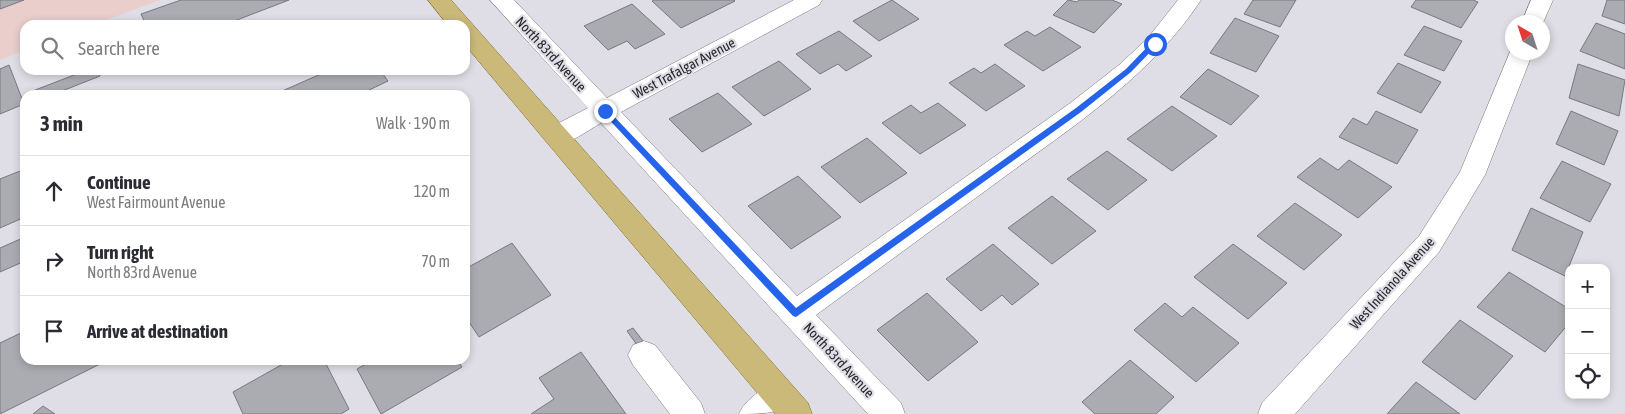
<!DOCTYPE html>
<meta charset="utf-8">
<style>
body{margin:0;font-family:"Asap Condensed",sans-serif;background:#f2f2f3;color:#2b2b33}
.controls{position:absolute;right:15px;bottom:15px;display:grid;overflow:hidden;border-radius:10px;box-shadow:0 2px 8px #0003}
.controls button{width:45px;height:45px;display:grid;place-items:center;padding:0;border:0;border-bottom:1px solid #e1e1e2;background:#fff;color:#2b2b33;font:25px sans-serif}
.compass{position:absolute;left:1505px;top:15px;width:45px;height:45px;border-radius:50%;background:#fff;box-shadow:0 2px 8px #0003;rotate:321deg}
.stop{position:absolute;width:15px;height:15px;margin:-11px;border:4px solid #2563eb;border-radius:50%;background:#fff}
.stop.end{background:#2563eb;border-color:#fff;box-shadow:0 1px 5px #0008}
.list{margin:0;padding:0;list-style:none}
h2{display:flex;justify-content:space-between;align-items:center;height:65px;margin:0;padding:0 20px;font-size:21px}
h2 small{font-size:16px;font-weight:400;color:#7c7c81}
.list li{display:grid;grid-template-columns:32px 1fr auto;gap:15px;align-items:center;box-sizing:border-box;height:70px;padding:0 20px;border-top:1px solid #e1e1e2}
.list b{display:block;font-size:19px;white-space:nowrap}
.list p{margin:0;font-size:16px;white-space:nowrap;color:#7c7c81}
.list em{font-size:16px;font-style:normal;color:#7c7c81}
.icon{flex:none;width:28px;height:28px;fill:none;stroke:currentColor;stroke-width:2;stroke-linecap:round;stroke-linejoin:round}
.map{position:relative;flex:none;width:1625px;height:414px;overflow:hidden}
.search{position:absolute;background:#fff;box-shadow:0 2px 8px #0003;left:20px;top:20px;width:450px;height:55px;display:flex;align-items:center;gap:12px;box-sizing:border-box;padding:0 18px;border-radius:15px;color:#7c7c81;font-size:19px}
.panel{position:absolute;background:#fff;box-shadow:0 2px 8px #0003;left:20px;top:90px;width:450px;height:275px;border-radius:15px}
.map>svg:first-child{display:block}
</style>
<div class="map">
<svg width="1625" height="414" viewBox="0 0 1625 414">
<rect width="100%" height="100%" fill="#dfdee6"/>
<!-- commercial -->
<polygon fill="#e9cecc" points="0,0 160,0 93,25 25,25 25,50 0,60"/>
<!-- building -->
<g fill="#ababb2" stroke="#79787f">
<polygon points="0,0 24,0 0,9"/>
<polygon points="181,0 289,0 224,25 146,25 141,14"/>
<polygon points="654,0 734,0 735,1 681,28 652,1"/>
<polygon points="892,0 919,19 879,41 853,21"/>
<polygon points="1068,0 1077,2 1079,0 1112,0 1122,4 1094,33 1053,15"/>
<polygon points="1253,0 1296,0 1280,27 1244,14"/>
<polygon points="1416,0 1473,0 1478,2 1461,28 1411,7"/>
<polygon points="1607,0 1625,0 1625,24 1602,16"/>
<polygon points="632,4 665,34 635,49 627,41 608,50 584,26"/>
<polygon points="1235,18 1279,36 1256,72 1210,53"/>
<polygon points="1596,23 1625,34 1625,69 1580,51"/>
<polygon points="1424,26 1462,41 1444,71 1404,55"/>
<polygon points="1050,27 1081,47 1043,71 1004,45 1027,31 1035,36"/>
<polygon points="839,31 872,56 846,71 838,64 820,74 796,54"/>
<polygon points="779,61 811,89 764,116 732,87"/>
<polygon points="1398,63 1441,82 1421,113 1377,93"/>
<polygon points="995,64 1025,86 986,111 949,83 974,68 981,73"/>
<polygon points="1578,64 1625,80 1619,116 1569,98"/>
<polygon points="9,65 24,104 0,114 0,69"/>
<polygon points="1208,69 1259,96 1231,125 1180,97"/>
<polygon points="87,70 98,70 100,76 52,95 31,95 30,92"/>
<polygon points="330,70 355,70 357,74 366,70 380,70 388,81 367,91 370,95 273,95"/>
<polygon points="718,93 752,124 702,152 669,119"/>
<polygon points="938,103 966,125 920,154 882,123 911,105 921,113"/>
<polygon points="1172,106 1217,136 1172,171 1127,139"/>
<polygon points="1376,111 1418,130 1397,164 1339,137 1353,118 1367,125"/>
<polygon points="1571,111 1618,131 1604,165 1556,144"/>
<polygon points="867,138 907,173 860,203 821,167"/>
<polygon points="1107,151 1147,180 1108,210 1067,179"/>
<polygon points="1320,158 1338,170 1349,160 1392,187 1358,218 1297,177"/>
<polygon points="1562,161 1611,184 1590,222 1540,198"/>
<polygon points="25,169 25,217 0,228 0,179"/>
<polygon points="798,176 841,217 791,249 748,206"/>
<polygon points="1052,196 1096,231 1052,264 1008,228"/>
<polygon points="1295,203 1342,235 1304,270 1257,236"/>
<polygon points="1531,208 1583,232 1565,276 1512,250"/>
<polygon points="25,237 25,261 0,272 0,248"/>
<polygon points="512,243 551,295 479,337 465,316 465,269"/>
<polygon points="993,244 1039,284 1012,305 1002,295 981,311 946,279"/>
<polygon points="1233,244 1287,283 1248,319 1194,277"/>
<polygon points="1509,272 1569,309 1569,323 1545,352 1477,307"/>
<polygon points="927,293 978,342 928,381 877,330"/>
<polygon points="1165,303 1182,317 1193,307 1239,343 1196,382 1134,330"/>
<polygon points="1460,320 1513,356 1475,400 1422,362"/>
<polygon points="633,328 643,341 637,345 627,331"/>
<polygon points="25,331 25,360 108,360 0,414 0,343"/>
<polygon points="581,352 626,414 531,414 554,399 539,378"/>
<polygon points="290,360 324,360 349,409 341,414 243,414 233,392"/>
<polygon points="373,360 457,360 462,367 381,414 357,369"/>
<polygon points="1130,360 1174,397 1156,414 1095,414 1082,402"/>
<polygon points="1416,382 1460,414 1387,414"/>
<polygon points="43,406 55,414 33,414"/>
</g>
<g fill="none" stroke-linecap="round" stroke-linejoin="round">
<!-- minor casing -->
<g stroke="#77777e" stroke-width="1">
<g id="minor">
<path d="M490,0H514L607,98L794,0H822L819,5L621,112L797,296L1069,104L1119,65L1147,39L1178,0H1201C1153,73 1081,121 1011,172C946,220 881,267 816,315L901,403L905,414H868L601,123C585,132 566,148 547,143L543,136L547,129L588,108Z"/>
<polygon points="1531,0 1553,0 1542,25 1542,22 1522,22"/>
<polygon points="1512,47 1512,52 1533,52 1485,175 1439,252 1295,414 1258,414 1262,403 1419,236 1460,172"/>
<polygon points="644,341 655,345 701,403 705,414 670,414 633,365 628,355 633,345"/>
<path d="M780,381L791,386L796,396C784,414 763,414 739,414C746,398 763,388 780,381Z"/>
</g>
</g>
<!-- major casing -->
<g stroke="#7a6824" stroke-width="1">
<polygon id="major" points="428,0 451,0 808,403 812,414 775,414 465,45 465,25 448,25"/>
</g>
<!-- minor -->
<use href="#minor" fill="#fff" fill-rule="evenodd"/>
<!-- major -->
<use href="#major" fill="#cab979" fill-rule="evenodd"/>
</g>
<!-- route -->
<polygon fill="#2563eb" points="1152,42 1158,44 1131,72 1081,112 796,317 793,316 601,111 607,109 796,308 1076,108 1126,69"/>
<g text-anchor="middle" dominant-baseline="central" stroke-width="4.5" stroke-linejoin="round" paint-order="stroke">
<!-- street labels -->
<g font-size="14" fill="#27272a" stroke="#dfdee6">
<text transform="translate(551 54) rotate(47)">North 83rd Avenue</text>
<text transform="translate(684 68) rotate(-28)">West Trafalgar Avenue</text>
<text transform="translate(1392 283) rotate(-48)">West Indianola Avenue</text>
<text transform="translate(839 360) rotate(47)">North 83rd Avenue</text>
</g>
</g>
</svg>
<div class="controls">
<button>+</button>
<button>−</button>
<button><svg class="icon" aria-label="locate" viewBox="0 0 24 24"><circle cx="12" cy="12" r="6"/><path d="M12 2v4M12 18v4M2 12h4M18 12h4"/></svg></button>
</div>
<svg class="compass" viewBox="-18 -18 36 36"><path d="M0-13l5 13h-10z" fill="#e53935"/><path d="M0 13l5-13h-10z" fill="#7c7c81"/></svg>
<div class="stop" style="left:1155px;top:44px"></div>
<div class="stop end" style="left:605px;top:111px"></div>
<div class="search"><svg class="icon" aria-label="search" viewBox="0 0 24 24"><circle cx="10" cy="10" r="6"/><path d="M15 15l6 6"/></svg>Search here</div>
<section class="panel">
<h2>3 min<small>Walk · 190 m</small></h2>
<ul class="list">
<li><svg class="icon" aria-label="ahead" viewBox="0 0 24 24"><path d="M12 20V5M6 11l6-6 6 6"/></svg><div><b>Continue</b><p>West Fairmount Avenue</p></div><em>120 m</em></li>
<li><svg class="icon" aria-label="right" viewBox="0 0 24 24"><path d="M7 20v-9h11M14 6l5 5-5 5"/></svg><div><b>Turn right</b><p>North 83rd Avenue</p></div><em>70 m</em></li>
<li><svg class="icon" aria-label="arrive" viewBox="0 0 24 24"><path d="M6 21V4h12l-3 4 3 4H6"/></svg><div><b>Arrive at destination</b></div></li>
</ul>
</section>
</div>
